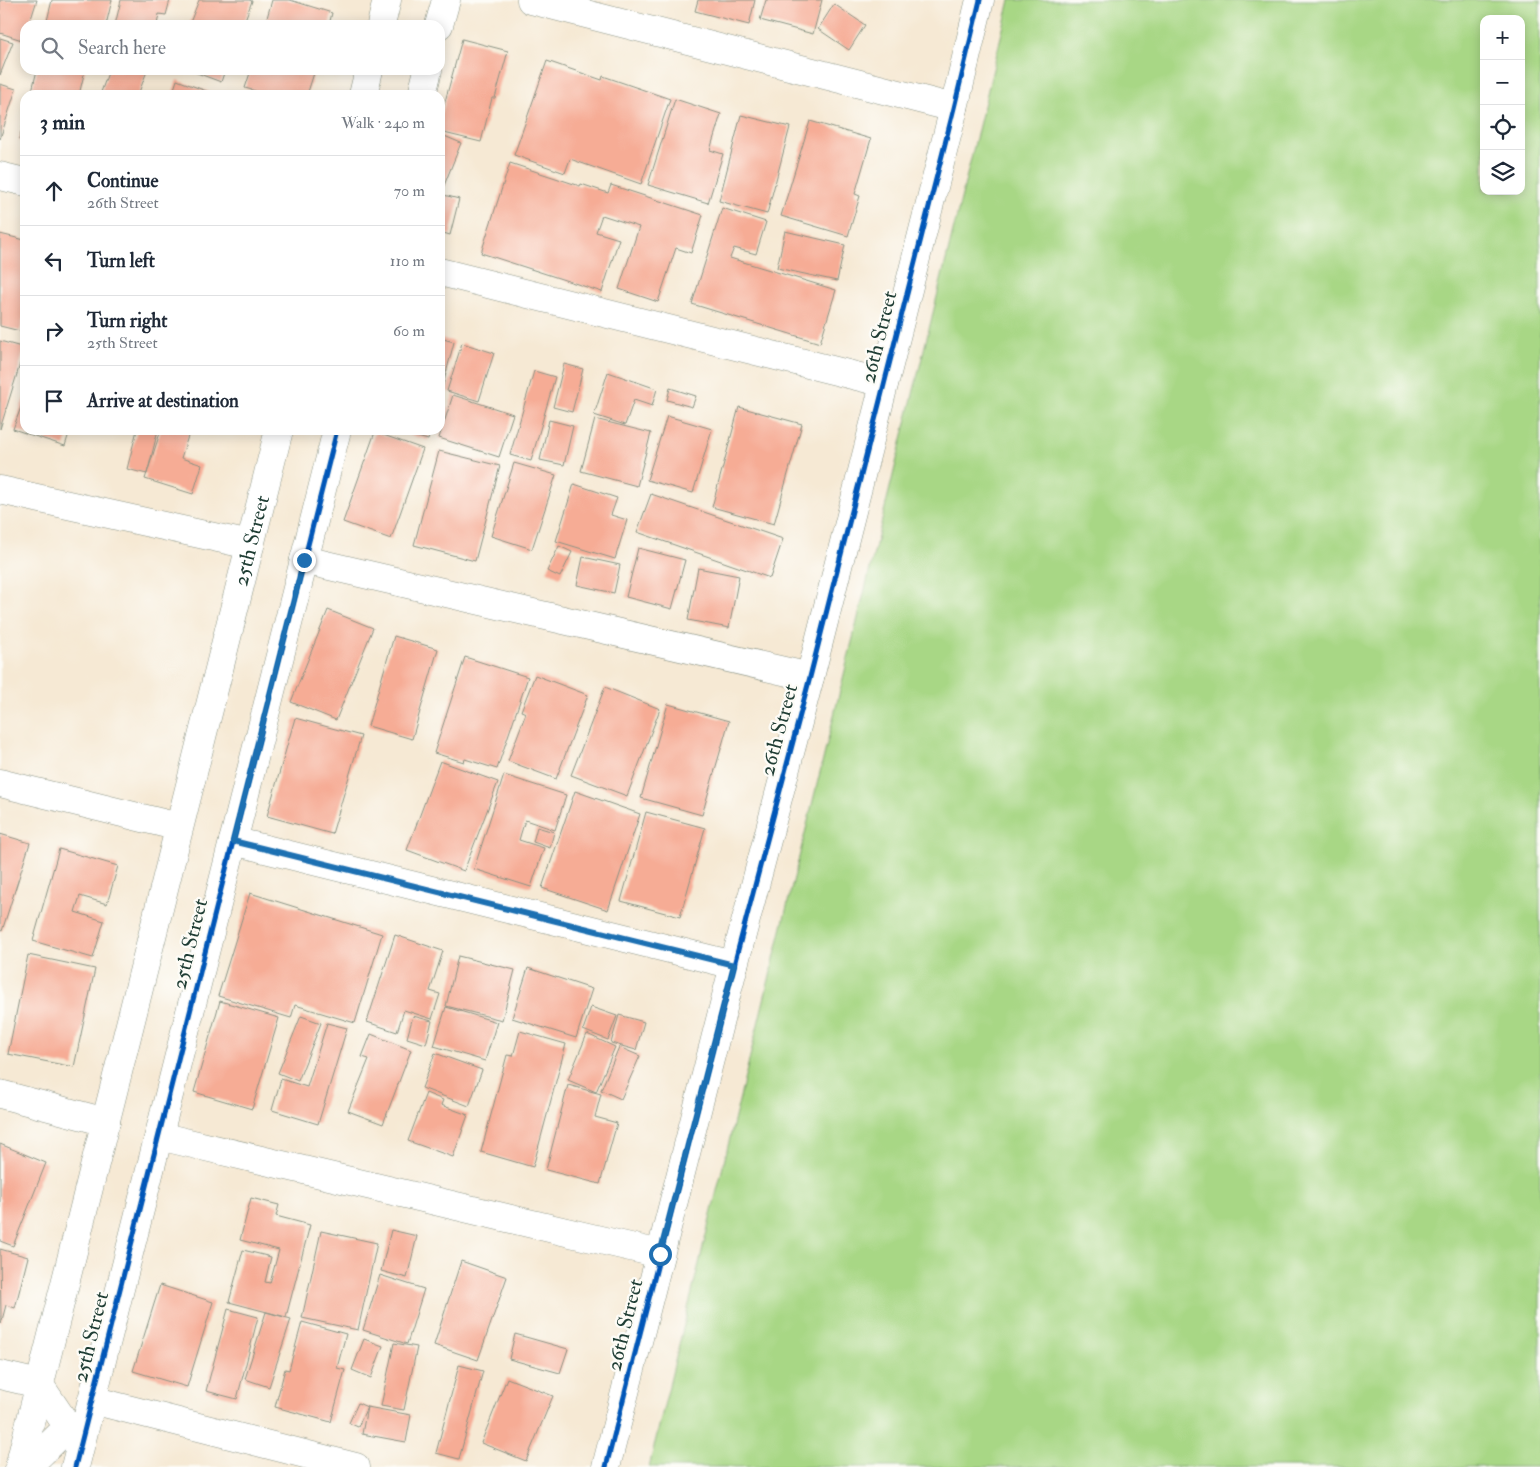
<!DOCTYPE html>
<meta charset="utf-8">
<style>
body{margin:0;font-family:"IM FELL Double Pica",serif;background:#f6f6f7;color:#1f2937}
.controls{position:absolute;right:15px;top:15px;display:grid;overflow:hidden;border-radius:10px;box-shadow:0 2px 12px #0003}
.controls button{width:45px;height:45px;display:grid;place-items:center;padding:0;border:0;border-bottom:1px solid #e0e1e3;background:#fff;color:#1f2937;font:25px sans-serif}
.stop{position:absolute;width:15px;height:15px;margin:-11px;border:4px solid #1f6fb2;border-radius:50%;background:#fff}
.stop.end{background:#1f6fb2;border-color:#fff;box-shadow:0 1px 5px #0008}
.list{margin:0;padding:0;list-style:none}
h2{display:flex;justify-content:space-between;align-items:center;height:65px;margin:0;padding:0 20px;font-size:21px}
h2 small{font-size:16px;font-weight:400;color:#747a83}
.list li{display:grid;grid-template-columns:32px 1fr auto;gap:15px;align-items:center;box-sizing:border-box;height:70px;padding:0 20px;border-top:1px solid #e0e1e3}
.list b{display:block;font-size:19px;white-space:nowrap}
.list p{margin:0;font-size:16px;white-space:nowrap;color:#747a83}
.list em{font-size:16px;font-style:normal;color:#747a83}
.icon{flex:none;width:28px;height:28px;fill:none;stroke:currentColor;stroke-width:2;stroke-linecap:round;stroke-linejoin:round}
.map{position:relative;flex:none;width:1540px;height:1467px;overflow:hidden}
.search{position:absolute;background:#fff;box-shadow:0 2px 12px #0003;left:20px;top:20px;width:425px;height:55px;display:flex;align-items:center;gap:12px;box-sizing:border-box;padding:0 18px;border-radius:15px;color:#747a83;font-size:19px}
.panel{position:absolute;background:#fff;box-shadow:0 2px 12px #0003;left:20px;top:90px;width:425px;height:345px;border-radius:15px}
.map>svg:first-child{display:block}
</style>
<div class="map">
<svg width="1540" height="1467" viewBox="0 0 1540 1467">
<rect width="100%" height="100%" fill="#fdfcf7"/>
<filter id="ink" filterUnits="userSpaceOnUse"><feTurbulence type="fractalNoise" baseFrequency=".02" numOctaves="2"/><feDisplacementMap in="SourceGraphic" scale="10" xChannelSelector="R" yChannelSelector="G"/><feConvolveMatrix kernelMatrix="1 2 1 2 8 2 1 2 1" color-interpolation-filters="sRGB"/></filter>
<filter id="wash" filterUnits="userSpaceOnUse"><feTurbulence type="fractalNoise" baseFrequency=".0096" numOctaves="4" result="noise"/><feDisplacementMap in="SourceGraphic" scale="20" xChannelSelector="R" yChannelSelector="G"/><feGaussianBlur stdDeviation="1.12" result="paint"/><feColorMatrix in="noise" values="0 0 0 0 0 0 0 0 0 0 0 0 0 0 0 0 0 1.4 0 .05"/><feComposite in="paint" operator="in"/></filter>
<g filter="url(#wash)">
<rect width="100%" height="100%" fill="#f6e9d4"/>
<!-- green -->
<path fill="#a8d785" stroke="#648a5c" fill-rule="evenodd" d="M1010,0H1540V1467H649ZM1484,19H1521V191H1484Z"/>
<g id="blocks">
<!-- building -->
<g fill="#f6ac95">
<polygon points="0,0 37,0 29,25 25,25 25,41 0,33"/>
<polygon points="52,0 112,0 106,25 46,25"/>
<polygon points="121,0 170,0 166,15 159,14 157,25 115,25"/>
<polygon points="199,0 249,0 252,1 243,25 189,25"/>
<polygon points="272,0 290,0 332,13 329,25 265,25"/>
<polygon points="698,0 755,0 749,25 695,11"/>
<polygon points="766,0 822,0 813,34 760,20"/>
<polygon points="834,4 865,25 849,50 818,29"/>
<polygon points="0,38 13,42 0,75"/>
<polygon points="462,39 508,51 495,98 492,98 481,142 440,132 440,120"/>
<polygon points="547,61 602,80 603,76 670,99 641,184 570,159 565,173 514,155"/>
<polygon points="37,70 85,70 79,95 31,95"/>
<polygon points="109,70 147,71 138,95 100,95"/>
<polygon points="189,70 225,70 221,82"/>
<polygon points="251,70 315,70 307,95 269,95 245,88"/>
<polygon points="177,80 217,95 172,95"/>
<polygon points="0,84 16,89 0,139"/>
<polygon points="675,99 721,114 710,150 723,154 708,203 648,185"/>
<polygon points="741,115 790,127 767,214 719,201"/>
<polygon points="24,121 25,121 25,141 19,140"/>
<polygon points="810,121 871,139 855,194 860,196 848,236 781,216"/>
<polygon points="442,135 461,143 443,188 440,187 440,140"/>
<polygon points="510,163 580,186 581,184 608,193 611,185 703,215 691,253 676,248 658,302 619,289 639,227 602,215 596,232 619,239 602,292 481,253"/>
<polygon points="440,194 459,199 450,235 440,232"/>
<polygon points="722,208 766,222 756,254 734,248 730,258 836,290 820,343 692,304"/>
<polygon points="785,231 845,245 837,281 777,268"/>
<polygon points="0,234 25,240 25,313 20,331 0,326"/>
<polygon points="440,338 454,342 441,393 440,393"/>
<polygon points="0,341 25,348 0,429"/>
<polygon points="462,343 494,353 479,401 447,391"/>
<polygon points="564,364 583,369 572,412 553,407"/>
<polygon points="534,371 555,377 531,461 510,455"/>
<polygon points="608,372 657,389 652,406 634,400 625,425 594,415"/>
<polygon points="670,388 696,396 692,407 667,400"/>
<polygon points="453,395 513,414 499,457 439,438"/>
<polygon points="25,396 25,430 70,430 65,446 13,429"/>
<polygon points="739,407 802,424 774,524 712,507"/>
<polygon points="667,416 712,429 693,493 647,480"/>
<polygon points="595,419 651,433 637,486 581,471"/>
<polygon points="549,420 573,426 564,465 540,460"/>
<polygon points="137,430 158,430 147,474 127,469"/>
<polygon points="161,430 190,430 181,458 202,465 193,494 145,479"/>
<polygon points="393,430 431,430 428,440"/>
<polygon points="375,432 423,449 391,539 343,522"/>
<polygon points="439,451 500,466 475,561 414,545"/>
<polygon points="514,463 556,475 532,549 491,536"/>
<polygon points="574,484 617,498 611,515 627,520 615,559 556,541"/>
<polygon points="651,494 783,539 770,578 637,532"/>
<polygon points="559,546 572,552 560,577 547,571"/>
<polygon points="638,548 685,560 672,609 626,597"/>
<polygon points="583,557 620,565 614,593 577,585"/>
<polygon points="698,568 739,576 729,628 688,620"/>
<polygon points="328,610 373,628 336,720 291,702"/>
<polygon points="394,636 438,649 412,739 368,726"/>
<polygon points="465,657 528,677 497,769 465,759 464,762 434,753"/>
<polygon points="535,675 588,695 556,779 508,761 526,713 521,711"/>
<polygon points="605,687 660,709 627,796 571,775"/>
<polygon points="668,704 729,721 702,815 641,798"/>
<polygon points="295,718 361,736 332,834 267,816"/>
<polygon points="440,761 498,782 464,871 407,850"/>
<polygon points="504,775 566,795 555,830 525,820 519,840 544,848 531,887 474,869"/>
<polygon points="575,791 640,814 608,910 542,888"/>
<polygon points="646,812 705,828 680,917 621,901"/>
<polygon points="537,827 554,832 550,848 533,842"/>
<polygon points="0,834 30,843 2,931 0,930"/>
<polygon points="59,849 118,866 107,904 80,896 75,912 104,921 93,958 33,941"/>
<polygon points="250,893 382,934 355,1023 295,1005 291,1018 218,996"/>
<polygon points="395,935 443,951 430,991 440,994 432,1019 404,1010 397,1032 367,1022"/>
<polygon points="28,955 95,969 74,1067 8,1054"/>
<polygon points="458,956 515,970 502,1020 446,1006"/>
<polygon points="528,968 592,989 576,1038 512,1018"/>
<polygon points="220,1001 279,1018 252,1109 194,1092"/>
<polygon points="446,1007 497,1022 485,1061 434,1046"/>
<polygon points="591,1007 617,1016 608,1040 583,1030"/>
<polygon points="619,1015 644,1022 636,1050 611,1043"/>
<polygon points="301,1016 321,1023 298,1081 278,1073"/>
<polygon points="413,1016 432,1021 426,1044 407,1038"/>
<polygon points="327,1023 347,1028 318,1124 272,1110 281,1079 307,1087"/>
<polygon points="520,1031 566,1044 533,1167 481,1152 507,1055 513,1056"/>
<polygon points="371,1034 411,1050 383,1124 348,1111 369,1059 362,1057"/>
<polygon points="587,1034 615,1047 596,1092 568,1080"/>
<polygon points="619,1047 640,1056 621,1099 601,1090"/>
<polygon points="435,1053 482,1070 469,1106 422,1088"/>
<polygon points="568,1085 601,1094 595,1117 617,1123 600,1184 546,1170"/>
<polygon points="426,1093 443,1100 441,1105 468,1115 453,1157 408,1141"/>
<polygon points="0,1144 46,1163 13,1246 0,1241"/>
<polygon points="251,1198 279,1205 276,1216 310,1225 286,1317 229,1302 243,1250 271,1257 265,1282 270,1283 279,1250 240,1240"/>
<polygon points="391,1230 417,1236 407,1278 381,1271"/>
<polygon points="321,1231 377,1243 358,1330 302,1318"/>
<polygon points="0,1249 28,1257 15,1308 6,1305 1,1324"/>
<polygon points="461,1261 507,1277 478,1360 434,1345"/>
<polygon points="380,1275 424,1289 407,1344 363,1330"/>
<polygon points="160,1285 213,1302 187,1387 133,1371"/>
<polygon points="228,1309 258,1317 237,1399 206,1391"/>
<polygon points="266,1312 291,1319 269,1387 245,1379"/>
<polygon points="302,1322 346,1334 337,1368 345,1370 331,1422 275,1407 285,1369 289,1370"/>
<polygon points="515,1334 568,1349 560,1373 509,1359"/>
<polygon points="364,1339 383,1346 371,1378 352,1370"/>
<polygon points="394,1343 417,1347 404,1410 381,1406"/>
<polygon points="459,1365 483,1371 459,1459 436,1453"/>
<polygon points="507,1378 553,1396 526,1461 481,1443"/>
<polygon points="358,1403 367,1407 358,1427 349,1423"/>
<polygon points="367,1407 411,1415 406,1442 362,1434"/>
</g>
</g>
</g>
<g filter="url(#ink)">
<use href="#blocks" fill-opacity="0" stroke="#8a9384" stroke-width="1"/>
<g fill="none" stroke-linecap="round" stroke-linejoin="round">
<!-- minor casing -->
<g stroke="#8a9384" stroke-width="29">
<g id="minor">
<polyline points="531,0 954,108"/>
<polyline points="381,25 387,0"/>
<polyline points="439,25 446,0"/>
<polyline points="363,95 369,70"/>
<polyline points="422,95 428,70"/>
<polyline points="0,176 25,182"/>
<polyline points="440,272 884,383"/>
<polyline points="0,490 250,545"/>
<polyline points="304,560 810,677"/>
<polyline points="0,783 179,827"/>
<polyline points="233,841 734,965"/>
<polyline points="0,1094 106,1122"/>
<polyline points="159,1136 660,1254"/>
<polyline points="0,1375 39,1384 68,1427 27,1467"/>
<polyline points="92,1400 356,1467"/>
<path id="s1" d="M19,1467L279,430"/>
<polyline points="75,1467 337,430"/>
<polyline points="606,1467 734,965 810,677 954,108 980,0"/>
</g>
</g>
<!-- minor -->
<use href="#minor" stroke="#fff" stroke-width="28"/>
<!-- cycleway casing -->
<g stroke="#fdfcf7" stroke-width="8">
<g id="cycleway">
<polyline points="75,1467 337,430"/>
<polyline points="606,1467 734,965 810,677 954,108 980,0"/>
</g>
</g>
<!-- cycleway -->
<use href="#cycleway" stroke="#0057b8" stroke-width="5"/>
</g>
</g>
<g fill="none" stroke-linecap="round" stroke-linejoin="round" filter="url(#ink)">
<!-- route -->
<polyline stroke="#1f6fb2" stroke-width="6" points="304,560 233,841 734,965 660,1254"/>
</g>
<g text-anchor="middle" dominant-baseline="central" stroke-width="4.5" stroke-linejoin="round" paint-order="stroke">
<!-- street labels -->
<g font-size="21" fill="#1f3d34" stroke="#fdfcf7">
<text transform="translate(879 337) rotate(-76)">26th Street</text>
<text stroke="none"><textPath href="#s1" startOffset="955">25th Street</textPath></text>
<text transform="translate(779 730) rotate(-75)">26th Street</text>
<text transform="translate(190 944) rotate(-76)">25th Street</text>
<text transform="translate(625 1325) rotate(-76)">26th Street</text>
<text transform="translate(91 1337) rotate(-76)">25th Street</text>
</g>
</g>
</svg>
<div class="controls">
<button>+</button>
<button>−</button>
<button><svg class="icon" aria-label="locate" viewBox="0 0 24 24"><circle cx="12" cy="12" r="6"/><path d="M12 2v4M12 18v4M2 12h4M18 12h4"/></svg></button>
<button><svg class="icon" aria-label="layers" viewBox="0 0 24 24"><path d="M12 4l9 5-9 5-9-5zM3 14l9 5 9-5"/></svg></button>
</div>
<div class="stop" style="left:660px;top:1254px"></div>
<div class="stop end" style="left:304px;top:560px"></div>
<div class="search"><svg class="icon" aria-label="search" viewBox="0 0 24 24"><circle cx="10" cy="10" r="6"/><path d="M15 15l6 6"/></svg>Search here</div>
<section class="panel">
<h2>3 min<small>Walk · 240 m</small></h2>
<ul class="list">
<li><svg class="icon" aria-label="ahead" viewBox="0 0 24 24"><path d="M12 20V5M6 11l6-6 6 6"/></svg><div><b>Continue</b><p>26th Street</p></div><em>70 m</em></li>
<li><svg class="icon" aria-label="left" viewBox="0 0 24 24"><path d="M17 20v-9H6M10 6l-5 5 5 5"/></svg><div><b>Turn left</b></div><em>110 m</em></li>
<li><svg class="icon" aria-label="right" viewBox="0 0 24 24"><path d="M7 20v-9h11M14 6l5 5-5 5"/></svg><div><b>Turn right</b><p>25th Street</p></div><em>60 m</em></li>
<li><svg class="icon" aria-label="arrive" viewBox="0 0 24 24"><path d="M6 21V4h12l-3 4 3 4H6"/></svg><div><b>Arrive at destination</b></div></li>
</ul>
</section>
</div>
